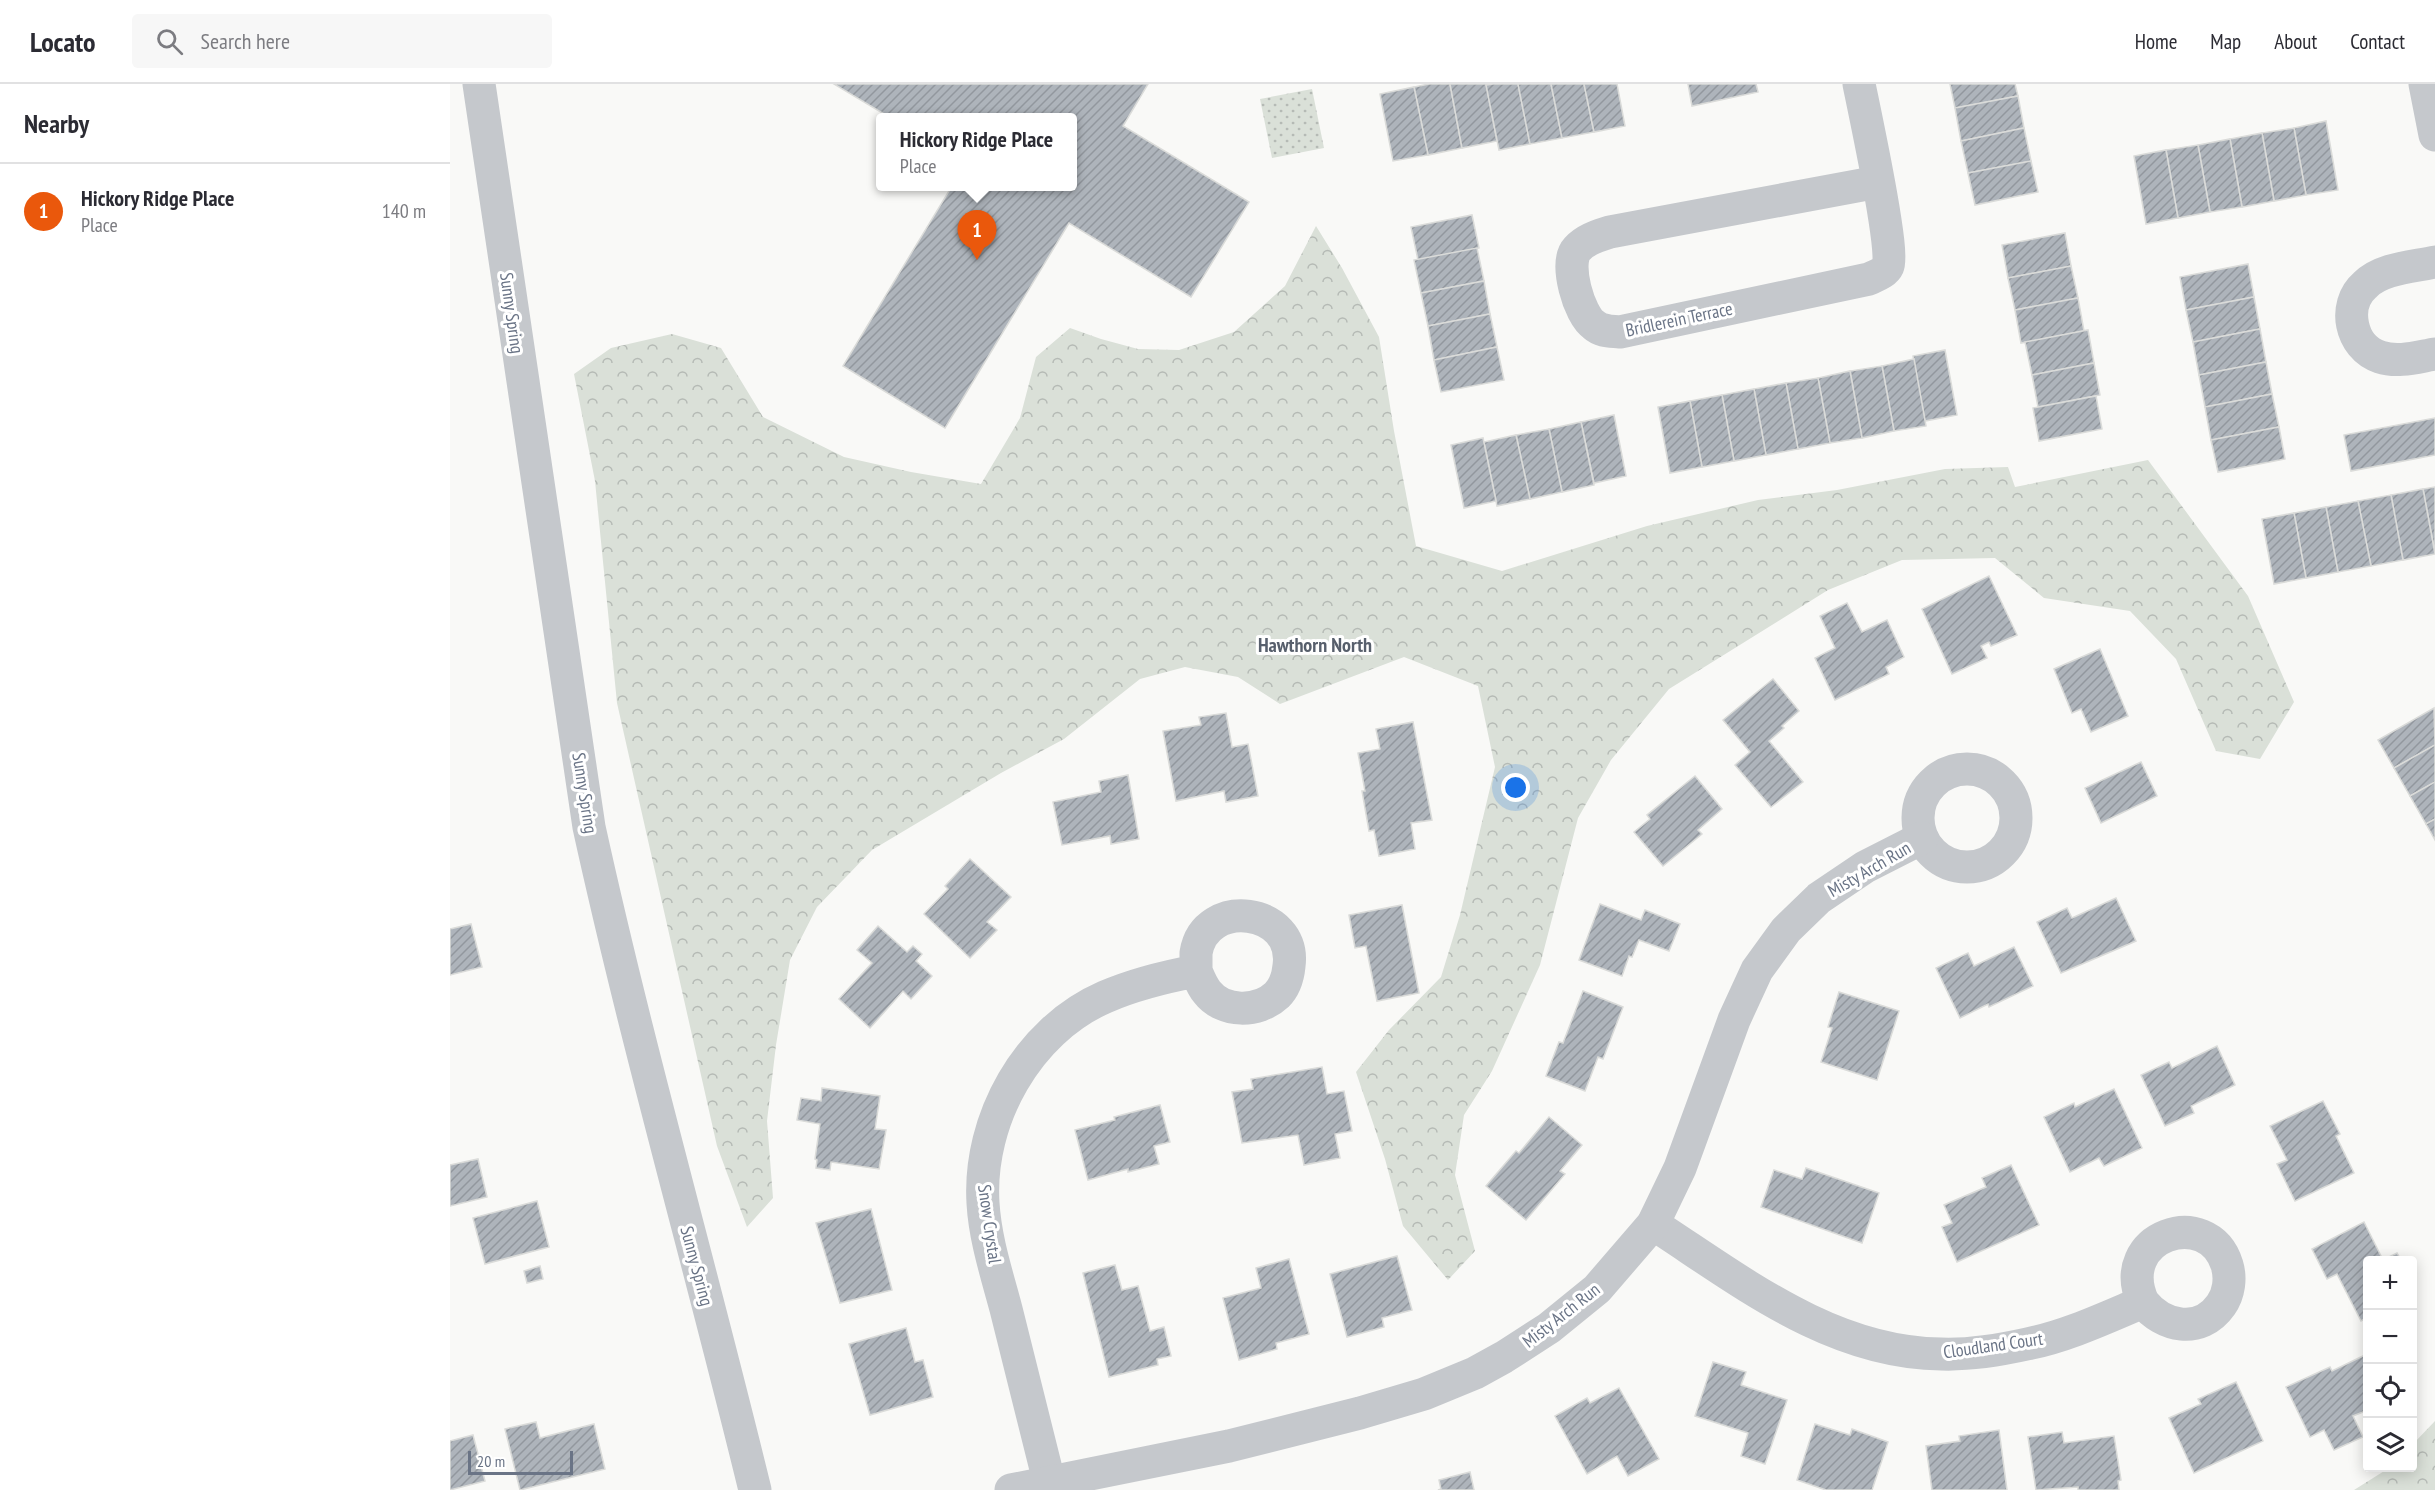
<!DOCTYPE html>
<meta charset="utf-8">
<style>
body{margin:0;font-family:"PT Sans Narrow",sans-serif;background:#f7f7f7;color:#2b2b33}
.controls{position:absolute;right:18px;bottom:18px;display:grid;overflow:hidden;border-radius:6px;box-shadow:0 3px 15px #0003}
.controls button{width:54px;height:54px;display:grid;place-items:center;padding:0;border:0;border-bottom:2px solid #e1e1e2;background:#fff;color:#2b2b33;font:30px sans-serif}
.scale{position:absolute;left:18px;bottom:15px;width:105px;box-sizing:border-box;padding-left:6px;border:3px solid #6a7486;border-top:0;font-size:16px;line-height:21px;white-space:nowrap;color:#6a7486;-webkit-text-stroke:4px #fff;paint-order:stroke}
.you{position:absolute;left:1066px;top:704px;width:21px;height:21px;margin:-15px;border:4px solid #fff;border-radius:50%;background:#1a73e8;box-shadow:0 0 0 9px #1a73e833}
.badge{display:grid;place-items:center;width:39px;height:39px;border-radius:50%;background:#ea580c;color:#fff;font-size:20px;font-weight:700}
.pin{position:absolute;translate:-50% -50px;filter:drop-shadow(0 2px 3px #0008)}
.pin::after{content:'';position:absolute;top:32px;width:21px;height:18px;background:inherit;clip-path:polygon(0 0,100% 0,50% 100%)}
.popup{position:absolute;left:426px;top:29px;width:201px;height:78px;box-sizing:border-box;display:grid;place-content:center;border-radius:6px;background:#fff;filter:drop-shadow(0 2px 4px #0005);font-size:20px;white-space:nowrap;color:#7c7c81}
.popup b{font-size:22px;color:#2b2b33}
.popup::after{content:'';position:absolute;left:50%;top:100%;margin-left:-12px;border:12px solid transparent;border-top-color:#fff}
.list{margin:0;padding:0;list-style:none}
h2{display:flex;justify-content:space-between;align-items:center;height:78px;margin:0;padding:0 24px;font-size:26px}
h2 small{font-size:20px;font-weight:400;color:#7c7c81}
.list li{display:grid;grid-template-columns:39px 1fr auto;gap:18px;align-items:center;box-sizing:border-box;height:96px;padding:0 24px;border-top:2px solid #e1e1e2}
.list b{display:block;font-size:22px;white-space:nowrap}
.list p{margin:0;font-size:20px;white-space:nowrap;color:#7c7c81}
.list em{font-size:20px;font-style:normal;color:#7c7c81}
.icon{flex:none;width:33px;height:33px;fill:none;stroke:currentColor;stroke-width:2;stroke-linecap:round;stroke-linejoin:round}
.map{position:relative;flex:none;width:1985px;height:1406px;overflow:hidden}
header{display:flex;align-items:center;gap:36px;box-sizing:border-box;height:84px;padding:0 30px;background:#fff;border-bottom:2px solid #e1e1e2}
header strong{font-size:28px}
nav{display:flex;gap:33px;margin-inline-start:auto;font-size:21px}
.search{width:420px;height:54px;background:#f7f7f7;display:flex;align-items:center;gap:15px;box-sizing:border-box;padding:0 21px;border-radius:6px;color:#7c7c81;font-size:22px}
main{display:flex}
aside{flex:1;background:#fff}
.map>svg:first-child{display:block}
</style>
<header>
<strong>Locato</strong>
<div class="search"><svg class="icon" aria-label="search" viewBox="0 0 24 24"><circle cx="10" cy="10" r="6"/><path d="M15 15l6 6"/></svg>Search here</div>
<nav><a>Home</a><a>Map</a><a>About</a><a>Contact</a></nav>
</header>
<main>
<aside>
<h2>Nearby<small></small></h2>
<ul class="list">
<li><span class="badge">1</span><div><b>Hickory Ridge Place</b><p>Place</p></div><em>140 m</em></li>
</ul>
</aside>
<div class="map">
<svg width="1985" height="1406" viewBox="0 0 1985 1406">
<defs>
<pattern id="forest-crowns" width="20" height="18" patternUnits="userSpaceOnUse" patternTransform="scale(1.5)"><rect width="20" height="18" fill="#dae0d8"/><path d="M2 6a3 3 0 1 1 6 0M12 15a3 3 0 1 1 6 0" fill="none" stroke="#b5bab5"/></pattern>
<pattern id="park-dots" width="8" height="8" patternUnits="userSpaceOnUse" patternTransform="scale(1.5)"><rect width="8" height="8" fill="#dae0d8"/><path d="M2 2h.1M6 6h.1" fill="none" stroke="#b5bab5" stroke-width="1.8" stroke-linecap="round"/></pattern>
<pattern id="building-hatch" width="6" height="6" patternUnits="userSpaceOnUse" patternTransform="scale(1.5)"><rect width="6" height="6" fill="#aeb4bb"/><path d="M-1 1l2-2M0 6l6-6M5 7l2-2" fill="none" stroke="#92979e"/></pattern>
</defs>
<rect width="100%" height="100%" fill="#f9f9f7"/>
<!-- forest -->
<g fill="url(#forest-crowns)">
<polygon points="866,142 892,184 929,253 944,347 966,462 1052,487 1197,442 1308,416 1387,406 1495,385 1558,383 1565,403 1698,376 1798,512 1844,618 1810,675 1766,667 1726,575 1680,527 1594,514 1545,474 1452,476 1378,506 1219,605 1161,676 1128,734 1090,881 1042,987 1014,1031 1005,1091 1025,1167 998,1196 953,1142 935,1075 906,988 939,946 991,893 1010,831 1045,683 1028,602 954,573 830,620 788,593 735,583 690,595 614,655 551,689 422,766 367,823 340,876 326,961 317,1037 323,1114 297,1143 267,1062 167,619 145,397 124,290 161,264 222,250 271,264 313,333 394,373 461,388 531,400 570,334 586,273 620,244 651,255 688,265 729,266 784,248 835,202"/>
<polygon points="1985,1337 1985,1406 1904,1406 1939,1384 1962,1384 1963,1360"/>
</g>
<!-- park -->
<polygon fill="url(#park-dots)" points="862,5 874,64 822,74 810,15"/>
<!-- building -->
<g fill="url(#building-hatch)" stroke="#dadbd9" stroke-width="1.5">
<polygon points="384,0 698,0 673,42 799,118 741,213 619,139 495,344 393,282 502,102 623,102 623,33 439,33"/>
<polygon points="979,0 1000,0 1012,64 978,71 964,3"/>
<polygon points="1000,0 1036,0 1047,57 1012,64"/>
<polygon points="1043,0 1068,0 1080,60 1049,66 1036,1"/>
<polygon points="1068,0 1101,0 1112,54 1080,60"/>
<polygon points="1101,0 1134,0 1144,48 1112,54"/>
<polygon points="1134,0 1167,0 1175,42 1144,48"/>
<polygon points="1238,0 1306,0 1308,8 1242,22"/>
<polygon points="1500,0 1565,0 1568,12 1505,24"/>
<polygon points="964,3 978,71 943,77 930,10"/>
<polygon points="1568,12 1574,44 1511,57 1505,24"/>
<polygon points="1876,37 1888,106 1856,111 1844,44"/>
<polygon points="1574,44 1581,77 1518,89 1511,57"/>
<polygon points="1844,44 1856,111 1824,117 1812,49"/>
<polygon points="1812,49 1824,117 1792,123 1780,55"/>
<polygon points="1780,55 1792,123 1760,128 1748,61"/>
<polygon points="1748,61 1760,128 1728,134 1716,66"/>
<polygon points="1716,66 1728,134 1696,140 1684,72"/>
<polygon points="1581,77 1588,108 1525,121 1518,89"/>
<polygon points="1022,131 1029,164 968,176 961,143"/>
<polygon points="1615,149 1621,182 1558,194 1552,161"/>
<polygon points="1027,164 1034,197 971,209 964,176"/>
<polygon points="1798,180 1804,213 1736,226 1730,193"/>
<polygon points="1621,182 1628,214 1565,226 1558,194"/>
<polygon points="1034,197 1040,230 978,242 971,209"/>
<polygon points="1804,213 1810,245 1743,258 1736,226"/>
<polygon points="1628,214 1634,247 1571,259 1565,226"/>
<polygon points="1040,230 1047,263 984,276 978,242"/>
<polygon points="1810,245 1816,278 1749,291 1743,258"/>
<polygon points="1638,246 1644,279 1582,291 1575,258"/>
<polygon points="1047,263 1054,296 991,308 984,276"/>
<polygon points="1495,266 1507,331 1475,337 1463,272"/>
<polygon points="1464,275 1476,342 1444,347 1432,282"/>
<polygon points="1816,278 1822,310 1755,323 1749,291"/>
<polygon points="1644,279 1650,311 1588,323 1582,291"/>
<polygon points="1432,282 1444,347 1412,354 1400,287"/>
<polygon points="1400,287 1412,354 1380,359 1368,294"/>
<polygon points="1368,294 1380,359 1348,365 1336,299"/>
<polygon points="1336,299 1348,365 1316,371 1304,305"/>
<polygon points="1304,305 1316,371 1284,377 1272,311"/>
<polygon points="1822,310 1829,343 1761,356 1755,323"/>
<polygon points="1272,311 1284,377 1252,383 1240,317"/>
<polygon points="1646,312 1652,345 1589,357 1583,324"/>
<polygon points="1240,317 1252,383 1220,389 1208,323"/>
<polygon points="1164,331 1176,392 1144,399 1131,338"/>
<polygon points="1985,334 1985,371 1901,387 1894,351"/>
<polygon points="1131,338 1144,401 1112,408 1099,345"/>
<polygon points="1829,343 1835,375 1768,388 1761,356"/>
<polygon points="1099,345 1112,408 1080,415 1066,351"/>
<polygon points="1066,351 1080,415 1047,422 1034,358"/>
<polygon points="1033,354 1046,417 1014,424 1001,361"/>
<polygon points="1985,403 1985,469 1973,405"/>
<polygon points="1973,405 1985,470 1953,476 1941,411"/>
<polygon points="1941,411 1953,476 1921,482 1908,417"/>
<polygon points="1908,417 1921,482 1888,488 1876,423"/>
<polygon points="1876,423 1888,488 1856,494 1844,429"/>
<polygon points="1844,429 1856,494 1824,500 1812,435"/>
<polygon points="1539,492 1567,551 1541,562 1539,558 1531,562 1537,574 1502,590 1472,525"/>
<polygon points="1397,519 1412,548 1437,536 1454,573 1436,583 1439,590 1385,616 1365,574 1385,564 1370,532"/>
<polygon points="1650,565 1678,632 1641,648 1631,625 1622,629 1604,585"/>
<polygon points="1323,595 1349,627 1332,642 1334,644 1319,657 1353,698 1321,723 1285,681 1300,668 1273,636"/>
<polygon points="1984,624 1985,661 1944,684 1928,656"/>
<polygon points="776,629 782,663 798,660 808,712 776,718 774,707 726,717 713,647 751,641 749,633"/>
<polygon points="963,638 982,736 961,739 965,765 929,772 924,746 919,747 912,707 915,707 908,669 930,665 926,645"/>
<polygon points="1985,661 1985,698 1960,712 1944,684"/>
<polygon points="1691,678 1707,712 1651,739 1635,704"/>
<polygon points="678,691 689,755 661,760 660,752 612,761 603,718 651,708 649,697"/>
<polygon points="1245,692 1272,725 1248,746 1252,750 1213,782 1184,748 1200,735 1197,731"/>
<polygon points="1985,698 1985,735 1976,740 1960,712"/>
<polygon points="1985,735 1985,756 1976,740"/>
<polygon points="520,775 561,813 537,838 547,846 520,874 474,830 498,805 495,802"/>
<polygon points="1666,814 1686,857 1611,889 1587,838 1617,824 1622,834"/>
<polygon points="1150,820 1191,836 1195,826 1230,840 1219,867 1189,856 1182,873 1179,872 1172,892 1129,876"/>
<polygon points="952,821 969,909 927,917 916,862 905,864 899,831"/>
<polygon points="21,840 32,883 0,891 0,845"/>
<polygon points="428,842 457,868 463,862 472,870 466,877 482,892 461,915 453,907 420,944 389,915 422,879 407,866"/>
<polygon points="1564,863 1583,902 1539,923 1538,920 1510,934 1486,884 1518,869 1524,882"/>
<polygon points="1133,907 1173,923 1153,975 1148,973 1135,1007 1096,992 1109,958 1113,959"/>
<polygon points="1389,908 1449,927 1427,996 1371,978 1382,944 1378,943"/>
<polygon points="1767,962 1785,1001 1741,1022 1744,1029 1715,1042 1691,991 1719,978 1722,984"/>
<polygon points="872,983 877,1010 894,1007 902,1047 885,1050 890,1074 854,1081 848,1051 792,1059 782,1008 803,1005 801,995"/>
<polygon points="372,1004 430,1012 425,1045 436,1046 429,1085 381,1078 380,1086 366,1084 367,1076 365,1075 370,1040 347,1036 351,1014 371,1017"/>
<polygon points="1664,1005 1692,1064 1654,1082 1649,1074 1620,1088 1594,1033 1624,1019 1625,1023"/>
<polygon points="1873,1017 1890,1050 1886,1052 1904,1089 1845,1117 1827,1080 1837,1076 1820,1042"/>
<polygon points="710,1021 720,1058 704,1062 709,1080 678,1088 678,1085 638,1096 625,1046 665,1036 664,1033"/>
<polygon points="1099,1033 1132,1061 1110,1087 1115,1090 1076,1136 1036,1102 1066,1067 1069,1069"/>
<polygon points="28,1075 37,1113 0,1122 0,1081"/>
<polygon points="1561,1081 1589,1141 1507,1178 1492,1143 1502,1139 1494,1121 1536,1103 1532,1094"/>
<polygon points="1356,1084 1429,1109 1412,1159 1311,1123 1324,1086 1352,1095"/>
<polygon points="87,1117 99,1163 35,1180 23,1134"/>
<polygon points="421,1125 442,1206 390,1219 366,1139"/>
<polygon points="1914,1138 1933,1176 1947,1169 1951,1176 1918,1176 1918,1233 1911,1237 1887,1190 1877,1195 1862,1165"/>
<polygon points="947,1172 962,1226 932,1234 934,1243 897,1253 880,1190"/>
<polygon points="839,1175 859,1250 826,1259 827,1265 789,1276 773,1214 811,1204 806,1184"/>
<polygon points="665,1181 672,1206 688,1202 700,1247 714,1243 721,1272 707,1275 708,1281 659,1293 633,1189"/>
<polygon points="90,1182 93,1195 77,1199 74,1187"/>
<polygon points="456,1244 465,1278 473,1276 483,1313 420,1331 399,1260"/>
<polygon points="1917,1270 1918,1326 1903,1332 1913,1353 1884,1366 1874,1346 1860,1353 1836,1303 1880,1283 1882,1287"/>
<polygon points="1263,1278 1296,1288 1291,1301 1337,1316 1315,1380 1291,1372 1298,1349 1245,1332"/>
<polygon points="1786,1298 1813,1357 1744,1389 1719,1334 1751,1320 1748,1315"/>
<polygon points="1169,1304 1209,1375 1178,1392 1167,1372 1137,1390 1105,1332 1137,1314 1140,1319"/>
<polygon points="86,1338 90,1354 144,1340 155,1385 70,1406 55,1345"/>
<polygon points="1365,1340 1400,1351 1402,1345 1438,1358 1422,1406 1376,1406 1347,1396"/>
<polygon points="1549,1346 1557,1406 1482,1406 1476,1362 1510,1357 1509,1352"/>
<polygon points="1612,1348 1614,1359 1664,1352 1671,1396 1668,1397 1669,1406 1628,1406 1628,1403 1586,1406 1578,1353"/>
<polygon points="23,1351 35,1397 0,1406 0,1357"/>
<polygon points="1020,1388 1024,1406 988,1406 991,1405 989,1396"/>
</g>
<g fill="none" stroke-linecap="round" stroke-linejoin="round">
<!-- minor -->
<g stroke="#c5c8cc" stroke-width="33">
<path d="M29,0L139,743C188,966 251,1184 305,1406"/>
<path d="M1409,0C1414,25 1445,168 1438,182C1435,189 1425,192 1419,195L1170,248C1160,247 1152,248 1144,241C1129,231 1114,179 1127,165C1136,155 1148,152 1160,148L1428,98"/>
<polyline points="1975,0 1985,51"/>
<path d="M1985,178C1963,183 1932,184 1915,201C1892,221 1900,263 1930,273C1948,279 1967,273 1985,270"/>
<circle cx="1517" cy="734" r="49"/>
<path d="M1203,1140C1291,1197 1381,1269 1491,1270C1518,1271 1550,1266 1577,1260C1617,1252 1655,1234 1693,1218C1713,1243 1750,1251 1771,1221C1779,1210 1781,1194 1777,1181C1758,1120 1663,1152 1693,1218"/>
<path d="M599,1397C585,1340 570,1283 556,1225C547,1191 535,1155 533,1119C528,1036 577,947 655,913C685,900 714,893 746,887C746,881 746,874 746,869C755,812 847,824 839,882C838,892 835,903 827,911C808,929 773,929 757,908C752,902 749,894 746,887"/>
<polyline points="561,1406 779,1362 910,1329 974,1310 1025,1289 1054,1273 1099,1244 1147,1205 1203,1140 1230,1084 1284,936 1307,886 1336,846 1369,814 1415,783 1472,754"/>
</g>
</g>
<g text-anchor="middle" dominant-baseline="central" stroke-width="6" stroke-linejoin="round" paint-order="stroke">
<!-- street labels -->
<g font-size="18" fill="#6a7486" stroke="#fff">
<text transform="translate(62 229) rotate(82)">Sunny Spring</text>
<text transform="translate(1229 235) rotate(-12)">Bridlerein Terrace</text>
<text transform="translate(135 709) rotate(81)">Sunny Spring</text>
<text transform="translate(1419 785) rotate(-30)">Misty Arch Run</text>
<text transform="translate(540 1140) rotate(82)">Snow Crystal</text>
<text transform="translate(247 1182) rotate(75)">Sunny Spring</text>
<text transform="translate(1111 1231) rotate(-38)">Misty Arch Run</text>
<text transform="translate(1543 1261) rotate(-8)">Cloudland Court</text>
</g>
<!-- neighbourhood labels -->
<g font-size="20" font-weight="bold" fill="#575f6c" stroke="#fff">
<text x="865" y="561">Hawthorn North</text>
</g>
</g>
</svg>
<div class="controls">
<button>+</button>
<button>−</button>
<button><svg class="icon" aria-label="locate" viewBox="0 0 24 24"><circle cx="12" cy="12" r="6"/><path d="M12 2v4M12 18v4M2 12h4M18 12h4"/></svg></button>
<button><svg class="icon" aria-label="layers" viewBox="0 0 24 24"><path d="M12 4l9 5-9 5-9-5zM3 14l9 5 9-5"/></svg></button>
</div>
<div class="scale">20 m</div>
<div class="you"></div>
<div class="pin badge" style="left:527px;top:176px">1</div>
<div class="popup"><b>Hickory Ridge Place</b>Place</div>
</div>
</main>
